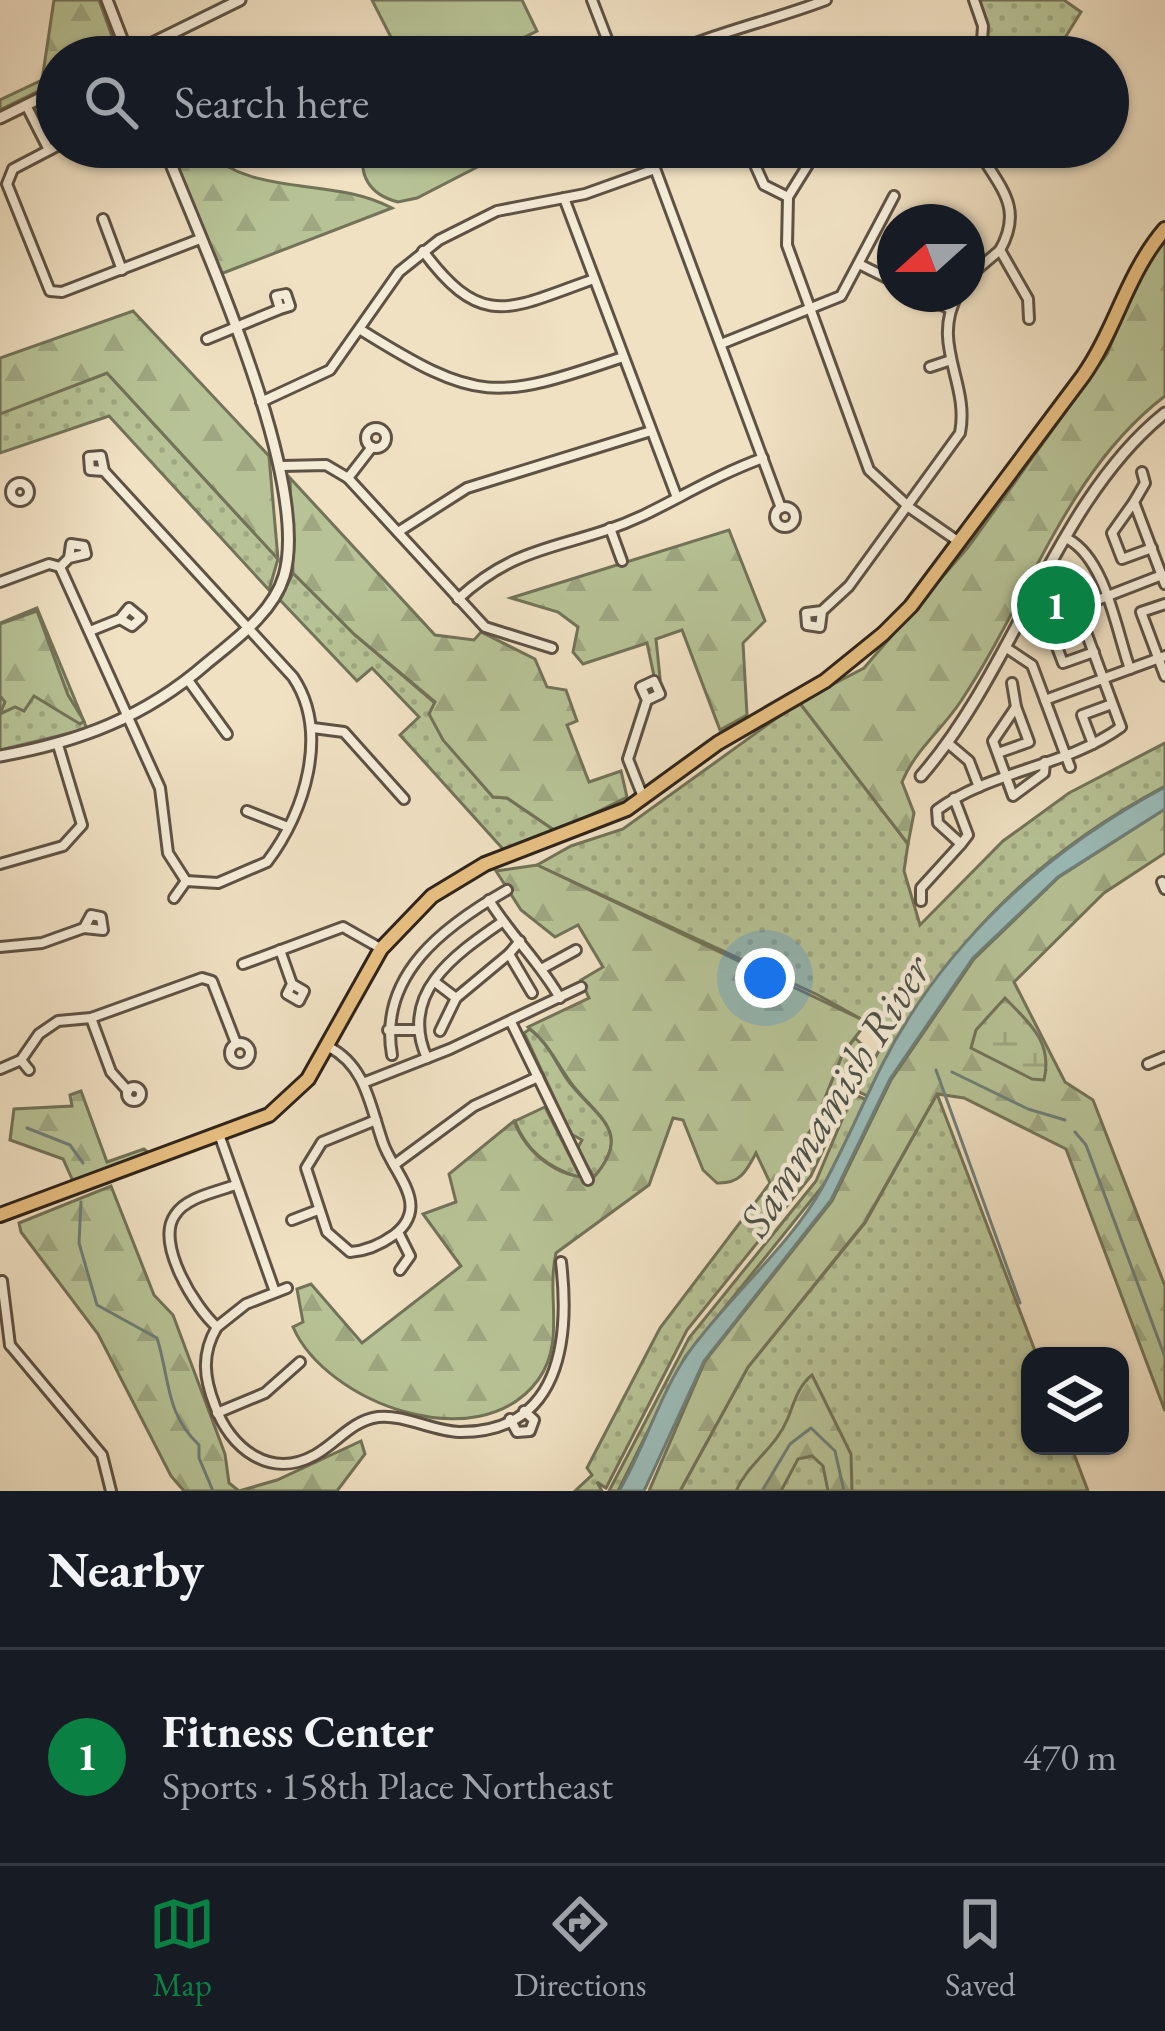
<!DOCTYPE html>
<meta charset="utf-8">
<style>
body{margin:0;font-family:"EB Garamond",serif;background:#20242c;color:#f1f3f6}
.controls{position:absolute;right:36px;bottom:36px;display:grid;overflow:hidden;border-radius:24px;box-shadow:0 3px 9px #0004}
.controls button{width:108px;height:108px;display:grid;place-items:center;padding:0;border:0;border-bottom:3px solid #363941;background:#171b24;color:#f1f3f6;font:60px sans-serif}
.compass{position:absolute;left:877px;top:204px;width:108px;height:108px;border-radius:50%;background:#171b24;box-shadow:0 3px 9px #0004;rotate:249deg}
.you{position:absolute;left:765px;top:978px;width:42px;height:42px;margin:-30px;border:9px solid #fff;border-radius:50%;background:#1a73e8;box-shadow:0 0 0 18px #1a73e833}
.badge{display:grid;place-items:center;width:78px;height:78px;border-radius:50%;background:#0b8043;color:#fff;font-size:39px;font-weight:700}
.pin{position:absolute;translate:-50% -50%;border:6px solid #fff;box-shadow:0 3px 12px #0006}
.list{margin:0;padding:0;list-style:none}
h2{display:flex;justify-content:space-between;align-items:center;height:156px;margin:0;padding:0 48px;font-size:51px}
h2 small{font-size:39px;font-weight:400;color:#9ea1a6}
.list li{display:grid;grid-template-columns:78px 1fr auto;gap:36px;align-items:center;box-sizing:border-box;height:216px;padding:0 48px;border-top:3px solid #363941}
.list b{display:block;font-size:45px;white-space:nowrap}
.list p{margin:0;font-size:39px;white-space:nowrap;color:#9ea1a6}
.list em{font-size:39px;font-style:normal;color:#9ea1a6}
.icon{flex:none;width:66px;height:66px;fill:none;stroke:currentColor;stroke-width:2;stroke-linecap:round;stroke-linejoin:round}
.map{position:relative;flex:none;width:1165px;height:1491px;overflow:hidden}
.search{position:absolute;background:#171b24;box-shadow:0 3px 9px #0004;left:36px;right:36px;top:36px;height:132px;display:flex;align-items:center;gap:30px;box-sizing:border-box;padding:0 42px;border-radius:66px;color:#9ea1a6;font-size:45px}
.sheet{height:372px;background:#171b24}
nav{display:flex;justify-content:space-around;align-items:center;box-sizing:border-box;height:168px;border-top:3px solid #363941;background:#171b24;font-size:33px;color:#9ea1a6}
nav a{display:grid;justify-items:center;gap:6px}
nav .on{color:#0b8043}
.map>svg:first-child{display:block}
</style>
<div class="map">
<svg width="1165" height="1491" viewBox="0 0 1165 1491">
<defs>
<pattern id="green-dots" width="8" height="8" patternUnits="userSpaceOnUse" patternTransform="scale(3)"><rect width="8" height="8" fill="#b7c396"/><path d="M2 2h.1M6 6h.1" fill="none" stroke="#9ea781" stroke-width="1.8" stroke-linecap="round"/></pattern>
<pattern id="forest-firs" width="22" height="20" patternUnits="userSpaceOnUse" patternTransform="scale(3)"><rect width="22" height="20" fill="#b7c396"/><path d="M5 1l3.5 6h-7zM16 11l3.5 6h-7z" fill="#9ea781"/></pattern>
<pattern id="wetland-marsh" width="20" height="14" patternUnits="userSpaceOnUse" patternTransform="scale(3)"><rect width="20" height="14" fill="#b7c396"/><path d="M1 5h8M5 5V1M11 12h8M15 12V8" fill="none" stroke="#9ea781"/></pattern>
</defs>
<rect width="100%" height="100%" fill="#f0e1c3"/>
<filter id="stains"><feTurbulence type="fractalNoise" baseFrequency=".00167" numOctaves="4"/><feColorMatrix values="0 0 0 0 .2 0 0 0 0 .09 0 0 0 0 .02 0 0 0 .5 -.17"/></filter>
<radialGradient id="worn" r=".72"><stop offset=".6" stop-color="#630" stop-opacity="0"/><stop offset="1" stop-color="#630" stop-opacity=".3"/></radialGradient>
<!-- green -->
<g fill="url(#green-dots)" stroke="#727358" stroke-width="3">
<polygon points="975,0 1064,0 1081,12 1053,57 995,57"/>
<polygon points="107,373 278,559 269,590 109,416 0,453 0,413"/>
<polygon points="293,573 355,635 435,703 474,774 493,797 507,798 557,832 503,849 400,735 419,717 372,668 357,681 280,600"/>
<polygon points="37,608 87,729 0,750 0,623"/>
<path d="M799,702L908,844L904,871L920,925L1003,841L1069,793L1165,743V786C1025,861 937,953 870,1097L857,1091L888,1034L818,995L537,865L571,846L623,829Z"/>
<path d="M530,1029C550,1045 554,1061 569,1082C596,1117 634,1131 594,1177L577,1149L582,1140L571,1134L524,1033Z"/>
<polygon points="855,1038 869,1051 811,1176 687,1330 606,1488 597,1482 602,1491 575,1491 592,1475 587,1468 660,1328 814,1125 843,1053"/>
<polygon points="853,1094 867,1100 825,1183 685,1357 618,1491 609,1491 689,1338 816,1181"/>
<polygon points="937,1094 1037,1356 1030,1356 1030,1446 1071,1446 1088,1491 680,1491 748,1367 865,1223"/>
<path d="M545,1107L581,1178C551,1169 526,1152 515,1121Z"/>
</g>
<!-- forest -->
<g fill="url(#forest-firs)" stroke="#727358" stroke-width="3">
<polygon points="54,0 99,0 117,50 107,57 57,57 57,82 0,110 0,100 42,80"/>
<path d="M171,147H200C256,200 328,175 392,208L218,275Z"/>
<path d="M1165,242V396C1066,471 1028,601 961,701C942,730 915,750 902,782L914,813L908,844L799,702L864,668L969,546L1107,354L1144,266Z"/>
<polygon points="133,311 269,456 278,559 107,373 0,414 0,358"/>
<polygon points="290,478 435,635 474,640 481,632 535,659 547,687 566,690 577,721 567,725 589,782 621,771 627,797 557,832 507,798 493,797 443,740 429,714 435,702 355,635 293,573"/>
<polygon points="729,530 765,621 743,643 747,715 720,730 682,630 656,639 660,678 654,676 647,643 583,664 573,652 578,627 558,612 511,598"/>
<polygon points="37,611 68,695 84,721 80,724 34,696 24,711 15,707 0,714 5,702 0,696 0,624"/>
<polygon points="1165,809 1165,853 1104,893 1014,982 1065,1082 1093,1100 1165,1286 1165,1411 1066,1149 964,1098 937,1094 865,1222 748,1367 680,1491 649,1491 705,1361 832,1201 891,1080 974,959 1059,877"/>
<path d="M537,865L867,1022L843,1053L814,1125L772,1187L756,1153C746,1172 740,1184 717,1183L703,1170L683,1120L673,1118L649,1185L556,1253C546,1296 566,1342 538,1380C479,1460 326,1403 293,1327L303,1322L297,1289L311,1284L362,1343L461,1266L423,1214L456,1202L449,1174L514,1121C526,1153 559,1180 594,1177C635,1130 594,1116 569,1080C554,1059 549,1044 528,1027L589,998L581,980L603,967L578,925L555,937L521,910L496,871Z"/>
<polygon points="81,1091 107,1162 144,1149 150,1154 73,1181 63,1159 10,1140 14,1109 72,1106 70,1095"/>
<polygon points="111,1186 154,1295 173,1315 225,1454 229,1483 239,1491 277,1480 361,1441 365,1454 337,1491 184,1491 171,1476 98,1334 21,1232 19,1223"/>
<path d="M812,1375L851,1454L852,1491H828L823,1466L812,1456L798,1459L781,1491H736C749,1462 776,1448 788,1418C794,1402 799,1385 812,1375Z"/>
</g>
<!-- wetland -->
<path fill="url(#wetland-marsh)" stroke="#727358" stroke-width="3" d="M1005,998C1030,1024 1053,1042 1044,1080L1032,1079L971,1048L976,1030Z"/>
<!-- pitch -->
<g fill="#b7c396" stroke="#727358" stroke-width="3">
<polygon points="372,0 522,0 537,31 484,57 401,57"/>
<path d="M365,147H516L417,198L398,202C370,195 357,175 365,147Z"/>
</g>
<!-- water -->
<path fill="#9bbcb9" stroke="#6f7f79" stroke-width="3" d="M1165,787V809L1058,877L973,958L890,1079L831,1200L704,1361L644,1491H619C645,1447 660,1393 689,1352C727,1299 792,1243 822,1188C844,1148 862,1105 882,1065C943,944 1047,850 1165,787Z"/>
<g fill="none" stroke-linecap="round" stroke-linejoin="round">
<!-- stream -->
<g stroke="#6f7f79" stroke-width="3">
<polyline points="936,1070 1020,1303"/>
<polyline points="952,1072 1028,1109 1065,1120"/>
<polyline points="27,1128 70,1145 83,1163"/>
<polyline points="1075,1132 1086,1145 1165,1357"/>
<path d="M81,1202L79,1243L97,1305L157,1338C170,1379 165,1413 199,1445V1458L213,1491"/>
<polyline points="762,1491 790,1444 811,1428 835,1451 844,1491"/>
</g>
<!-- minor casing -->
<g stroke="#5e5244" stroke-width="14">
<g id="minor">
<polyline points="592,0 614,57"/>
<path d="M662,57C716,32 771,21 826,0"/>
<polyline points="946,57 982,42 983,26 974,0"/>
<polyline points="26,105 49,150"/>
<polyline points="57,146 13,169 7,184 50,291 62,292 200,239"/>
<polyline points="647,147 781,508"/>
<polyline points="747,147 764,185 788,197"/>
<polyline points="819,147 788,197 787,245 869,470 910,508 959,542"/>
<path d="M978,150C1000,188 1024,207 1000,250L1028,299L1029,319"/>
<polyline points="564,198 676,495"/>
<polyline points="103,219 122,270"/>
<path d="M423,251C483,332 511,308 594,279"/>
<polyline points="859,264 895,282"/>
<polyline points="967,278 1000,250"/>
<polyline points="920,294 950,309"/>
<path d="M361,330C478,403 494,401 623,357"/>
<polyline points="207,339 280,309 276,296 286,294 290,306 280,309"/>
<polyline points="721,344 841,296 894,196"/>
<polyline points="930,367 948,361"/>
<polyline points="261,402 330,370 399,272 439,240 497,211 585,194 655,169"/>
<circle cx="376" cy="438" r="10"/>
<polyline points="282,466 326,465 348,478 485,627 552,648"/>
<path d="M104,471L90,470L89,457L101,456L104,471L293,677C330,732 305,812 267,862L218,883L186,881"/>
<polyline points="1142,472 1145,483 1134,502 1165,584"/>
<polyline points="348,478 372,447"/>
<circle cx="20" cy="492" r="9"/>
<polyline points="1134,502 1112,533 1122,559 1152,548"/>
<circle cx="785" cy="517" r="10"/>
<polyline points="610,528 622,561"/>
<polyline points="398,532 467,488 651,431"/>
<path d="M1068,539C1106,560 1116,630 1130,669"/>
<polyline points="60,567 160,788 168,853 186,881"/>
<polyline points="0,582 49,564 60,567 69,558 86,554 84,546 71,544 69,558"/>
<path d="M458,599C522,540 570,550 644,515C685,495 719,474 763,458"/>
<polyline points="1165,604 1141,612 1165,676"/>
<path d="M822,611L820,627L807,625L806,613L822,611L849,586L960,433C970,383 930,344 958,294"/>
<polyline points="90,631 120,619 132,626 141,618 129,608 120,619"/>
<polyline points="1008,649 1032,665 1070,767"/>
<polyline points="1094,652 1063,663 1048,623 1051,618 1162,575"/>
<polyline points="188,680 227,734"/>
<polyline points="1012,683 1016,707"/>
<polyline points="1045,700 1165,656"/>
<polyline points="313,728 344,732 404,799"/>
<polyline points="949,744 969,761 979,787"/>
<polyline points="1093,744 1082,715 1112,704"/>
<polyline points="998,753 1029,742 1016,707 993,741 1013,796 1044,773 1045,762"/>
<polyline points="643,797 628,759 647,700 660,694 654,681 641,687 647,700"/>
<path d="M954,798L968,835L961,844L938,823L937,810C992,770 1066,767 1121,727L1086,632L1056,644"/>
<polyline points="247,811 288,827"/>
<polyline points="0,864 63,846 82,825 58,745"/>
<polyline points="1162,882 1165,889"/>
<polyline points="174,898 186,881"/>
<path d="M489,900C510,935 539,961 560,998"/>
<polyline points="921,901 921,888 961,844"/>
<polyline points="520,941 509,954 532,993"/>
<polyline points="0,947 42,943 84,928 103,930 101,917 91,915 84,928"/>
<polyline points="280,950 292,984 304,991 299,1001 287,994 292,984"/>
<polyline points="243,964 343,927 380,948"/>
<polyline points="543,968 576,950"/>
<polyline points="435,982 456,998"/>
<polyline points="91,1018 111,1072 128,1091"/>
<polyline points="511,1022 588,1180"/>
<polyline points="388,1030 416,1030"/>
<polyline points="440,1031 456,998 509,954"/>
<circle cx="240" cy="1053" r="10"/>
<path d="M329,1047C366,1066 370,1106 383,1143C394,1174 432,1206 394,1235C380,1245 367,1251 350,1252L327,1232L306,1168L322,1142L376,1120"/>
<path d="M392,1055C378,975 444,926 507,890"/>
<path d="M427,1058C398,994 454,955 502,922"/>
<polyline points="21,1060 29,1070"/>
<polyline points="1148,1064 1165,1057"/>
<polyline points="0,1069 21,1060 39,1034 58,1021 91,1018 202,978 212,981 236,1043"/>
<polyline points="363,1083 450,1049 581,987"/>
<circle cx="134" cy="1094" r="7"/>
<polyline points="220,1137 275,1292"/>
<polyline points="394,1165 474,1106 538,1077"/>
<path d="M235,1185C217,1192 186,1197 175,1215C155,1243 195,1308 217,1327C201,1354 204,1378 215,1406C230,1448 270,1480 315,1455C337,1443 351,1421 378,1417C404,1414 432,1431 459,1432C561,1433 570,1339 561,1262"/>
<polyline points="292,1220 318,1210"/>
<polyline points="398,1232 410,1256 400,1270"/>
<polyline points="2,1281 10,1345"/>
<polyline points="217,1327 246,1304 287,1288"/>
<polyline points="10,1345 102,1455 111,1491"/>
<polyline points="217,1413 265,1393 300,1362"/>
<polyline points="510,1419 517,1432 530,1431 534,1420 524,1411"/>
</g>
</g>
<!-- tertiary casing -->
<g stroke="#5e5244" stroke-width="15">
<g id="tertiary">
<polyline points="107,0 129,57"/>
<polyline points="124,57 240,0"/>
<polyline points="0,118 57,90"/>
<path d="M0,756C79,742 145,717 206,664C235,640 273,613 284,576C312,481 202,243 164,147"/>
<path d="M921,776C1015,668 1057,499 1165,413"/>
</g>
</g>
<!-- primary casing -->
<g stroke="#2e2319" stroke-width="18">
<path id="primary" d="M0,1215L269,1115L308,1079L381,949L432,896L485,864L627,809L718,743L825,681L883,634L911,606L1083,376C1116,329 1127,273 1165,229"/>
</g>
<!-- minor -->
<use href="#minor" stroke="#f5ecd8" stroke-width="8"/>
<!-- tertiary -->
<use href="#tertiary" stroke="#f5ecd8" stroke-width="9"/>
<!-- primary -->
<use href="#primary" stroke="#e8c082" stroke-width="12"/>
</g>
<g text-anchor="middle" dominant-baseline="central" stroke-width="9" stroke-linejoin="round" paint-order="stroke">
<!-- water labels -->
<g font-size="45" font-style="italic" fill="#4f5149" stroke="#f5ecd8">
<text transform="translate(834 1095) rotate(-58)">Sammamish River</text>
</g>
</g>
<rect width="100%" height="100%" filter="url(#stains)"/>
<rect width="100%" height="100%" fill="url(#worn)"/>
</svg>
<div class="controls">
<button><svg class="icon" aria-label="layers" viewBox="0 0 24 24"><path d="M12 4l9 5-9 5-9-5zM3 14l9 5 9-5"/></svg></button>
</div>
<svg class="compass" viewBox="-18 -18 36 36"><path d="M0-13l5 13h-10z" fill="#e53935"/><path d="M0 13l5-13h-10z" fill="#9ea1a6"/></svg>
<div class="you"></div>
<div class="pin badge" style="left:1056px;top:605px">1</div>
<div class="search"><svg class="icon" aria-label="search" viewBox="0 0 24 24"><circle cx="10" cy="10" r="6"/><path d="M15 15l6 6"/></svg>Search here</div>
</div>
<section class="sheet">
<h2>Nearby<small></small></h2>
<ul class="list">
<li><span class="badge">1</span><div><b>Fitness Center</b><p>Sports · 158th Place Northeast</p></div><em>470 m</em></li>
</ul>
</section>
<nav>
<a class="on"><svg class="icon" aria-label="map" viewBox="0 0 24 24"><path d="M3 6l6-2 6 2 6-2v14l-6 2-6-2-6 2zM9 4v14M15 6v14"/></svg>Map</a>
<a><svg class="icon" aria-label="directions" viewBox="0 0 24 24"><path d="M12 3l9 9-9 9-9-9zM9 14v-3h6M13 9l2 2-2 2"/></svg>Directions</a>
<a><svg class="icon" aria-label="saved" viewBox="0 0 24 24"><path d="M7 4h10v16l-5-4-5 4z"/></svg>Saved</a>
</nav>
